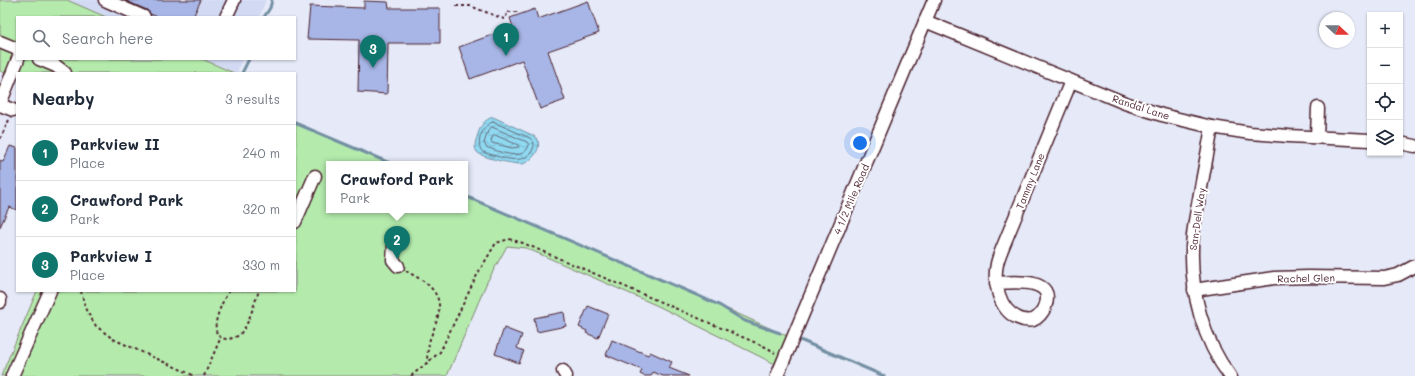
<!DOCTYPE html>
<meta charset="utf-8">
<style>
body{margin:0;font-family:Mali,sans-serif;background:#f6f6f7;color:#1f2937}
.controls{position:absolute;right:12px;top:12px;display:grid;overflow:hidden;border-radius:0px;box-shadow:0 1px 3px #0004}
.controls button{width:36px;height:36px;display:grid;place-items:center;padding:0;border:0;border-bottom:1px solid #e0e1e3;background:#fff;color:#1f2937;font:20px sans-serif}
.compass{position:absolute;left:1319px;top:12px;width:36px;height:36px;border-radius:50%;background:#fff;box-shadow:0 1px 3px #0004;rotate:112deg}
.you{position:absolute;left:860px;top:143px;width:14px;height:14px;margin:-10px;border:3px solid #fff;border-radius:50%;background:#1a73e8;box-shadow:0 0 0 6px #1a73e833}
.badge{display:grid;place-items:center;width:26px;height:26px;border-radius:50%;background:#0f766e;color:#fff;font-size:13px;font-weight:700}
.pin{position:absolute;translate:-50% -33px;filter:drop-shadow(0 1px 2px #0008)}
.pin::after{content:'';position:absolute;top:21px;width:14px;height:12px;background:inherit;clip-path:polygon(0 0,100% 0,50% 100%)}
.popup{position:absolute;left:326px;top:161px;width:142px;height:52px;box-sizing:border-box;display:grid;place-content:center;border-radius:0px;background:#fff;filter:drop-shadow(0 1px 3px #0005);font-size:13px;white-space:nowrap;color:#747a83}
.popup b{font-size:15px;color:#1f2937}
.popup::after{content:'';position:absolute;left:50%;top:100%;margin-left:-8px;border:8px solid transparent;border-top-color:#fff}
.list{margin:0;padding:0;list-style:none}
h2{display:flex;justify-content:space-between;align-items:center;height:52px;margin:0;padding:0 16px;font-size:17px}
h2 small{font-size:13px;font-weight:400;color:#747a83}
.list li{display:grid;grid-template-columns:26px 1fr auto;gap:12px;align-items:center;box-sizing:border-box;height:56px;padding:0 16px;border-top:1px solid #e0e1e3}
.list b{display:block;font-size:15px;white-space:nowrap}
.list p{margin:0;font-size:13px;white-space:nowrap;color:#747a83}
.list em{font-size:13px;font-style:normal;color:#747a83}
.icon{flex:none;width:22px;height:22px;fill:none;stroke:currentColor;stroke-width:2;stroke-linecap:round;stroke-linejoin:round}
.map{position:relative;flex:none;width:1415px;height:376px;overflow:hidden}
.search{position:absolute;background:#fff;box-shadow:0 1px 3px #0004;left:16px;top:16px;width:280px;height:44px;display:flex;align-items:center;gap:10px;box-sizing:border-box;padding:0 14px;border-radius:0px;color:#747a83;font-size:15px}
.panel{position:absolute;background:#fff;box-shadow:0 1px 3px #0004;left:16px;top:72px;width:280px;height:220px;border-radius:0px}
.map>svg:first-child{display:block}
</style>
<div class="map">
<svg width="1415" height="376" viewBox="0 0 1415 376">
<defs>
<pattern id="water-waves" width="16" height="10" patternUnits="userSpaceOnUse"><rect width="16" height="10" fill="#8fd9f1"/><path d="M0 5q4-4 8 0t8 0" fill="none" stroke="#7dbacf"/></pattern>
</defs>
<rect width="100%" height="100%" fill="#e5e9f8"/>
<filter id="ink" filterUnits="userSpaceOnUse"><feTurbulence type="fractalNoise" baseFrequency=".025" numOctaves="2"/><feDisplacementMap in="SourceGraphic" scale="8" xChannelSelector="R" yChannelSelector="G"/><feConvolveMatrix kernelMatrix="1 2 1 2 8 2 1 2 1" color-interpolation-filters="sRGB"/></filter>
<g filter="url(#ink)">
<!-- built -->
<g fill="#d2daf3">
<polygon points="67,0 266,0 259,17 106,17"/>
<polygon points="202,59 242,59 237,73"/>
</g>
<!-- green -->
<g fill="#b4ebad" stroke="#7f856c">
<polygon points="0,0 67,0 106,17 17,17 17,59 202,59 234,73 17,73 17,78 0,71"/>
<polygon points="295,123 392,164 329,164 329,210 465,210 465,196 692,293 787,336 775,364 658,306 526,248 507,246 487,282 447,376 1,376 37,291 295,291"/>
</g>
<!-- water -->
<path fill="url(#water-waves)" stroke="#738fa2" d="M493,117L532,135C534,136 536,137 537,139C543,148 531,163 521,164C513,164 482,158 477,152C473,146 476,140 478,134C481,125 484,120 493,117Z"/>
<g fill="none" stroke-linecap="round" stroke-linejoin="round">
<!-- shore -->
<g stroke="#66697a" stroke-width="1">
<path d="M493,122L530,138C534,142 535,144 533,149C525,168 497,156 483,152C474,145 483,124 493,122Z"/>
<path d="M492,127L527,142L529,145C524,163 498,151 486,147L484,143L488,131Z"/>
<polygon points="495,135 518,145 519,147 512,148 492,143 491,141 493,136"/>
</g>
<!-- stream -->
<g stroke="#738fa2" stroke-width="3">
<polyline points="264,17 270,8 272,0"/>
<polyline points="242,73 249,59"/>
<polyline points="295,123 392,164"/>
<polyline points="465,196 692,293 719,305 745,321 780,333"/>
<polyline points="800,340 884,376"/>
</g>
</g>
<!-- building -->
<g fill="#a7b6e6" stroke="#4a1f2b">
<polygon points="124,0 201,0 193,17 158,17 150,14 147,10"/>
<polygon points="364,1 388,2 389,8 440,8 440,43 388,43 387,94 358,92 359,40 307,39 310,6 364,8"/>
<polygon points="588,1 599,33 548,51 565,100 540,109 522,60 470,79 459,47 513,27 510,18 535,9 538,19"/>
<polygon points="10,146 17,148 17,210 9,207 0,227 0,160 3,162"/>
<polygon points="588,306 608,314 598,338 586,333 587,331 579,327"/>
<polygon points="564,312 566,326 537,332 534,318"/>
<polygon points="504,328 522,335 517,348 524,351 519,363 495,354"/>
<polygon points="612,340 648,355 650,352 672,362 669,368 689,376 663,376 653,372 651,376 644,376 640,374 642,370 606,355"/>
</g>
<g fill="none" stroke-linecap="round" stroke-linejoin="round">
<!-- minor casing -->
<g stroke="#4a1f2b" stroke-width="15">
<g id="minor">
<polyline points="105,0 144,17"/>
<polyline points="226,17 234,0"/>
<polyline points="925,21 1125,103 1162,115 1212,127 1250,133 1289,136 1370,140"/>
<polyline points="0,42 17,49"/>
<polyline points="39,59 56,66 65,73"/>
<polyline points="0,104 18,59"/>
<polyline points="0,105 13,110"/>
<path d="M1212,127C1208,151 1203,175 1199,199C1196,216 1192,233 1192,250C1191,294 1203,340 1230,376"/>
<polyline points="1317,137 1318,108"/>
<polyline points="1400,143 1415,146"/>
<polyline points="295,222 315,176"/>
<polyline points="394,246 393,260 398,266"/>
<path d="M996,283C1013,282 1057,277 1045,307C1043,312 1038,318 1033,320C1028,321 1022,320 1018,318C999,310 993,282 997,264C998,259 1000,254 1002,249L1071,81"/>
<polyline points="1194,290 1274,278 1308,277 1384,278 1398,275 1415,266"/>
<polyline points="0,299 0,302"/>
<polyline points="563,371 566,376"/>
<polyline points="12,376 50,291"/>
<polyline points="777,376 934,0"/>
</g>
</g>
<!-- path -->
<g stroke="#4a1f2b" stroke-width="2" stroke-dasharray="3 3" stroke-linecap="butt">
<polyline points="456,6 470,6 504,19 506,18 507,12 519,12"/>
<polyline points="0,139 9,120"/>
<path d="M406,271C414,276 426,281 432,289C446,305 436,322 430,339C428,347 427,355 427,364"/>
<polyline points="81,291 86,310 96,326 113,339 195,376"/>
<path d="M229,291C223,300 204,337 226,339C231,339 237,337 240,334C249,325 254,303 259,291"/>
<polyline points="204,376 221,337"/>
<polyline points="411,376 440,352 478,273 496,243 509,239 523,243 768,348 775,353"/>
</g>
<!-- minor -->
<use href="#minor" stroke="#fff" stroke-width="12"/>
</g>
</g>
<g text-anchor="middle" dominant-baseline="central" stroke-width="4" stroke-linejoin="round" paint-order="stroke">
<!-- street labels -->
<g font-size="10" fill="#4a1f2b" stroke="#fff">
<text transform="translate(1141 107) rotate(18)">Randal Lane</text>
<text transform="translate(1030 181) rotate(-68)">Tammy Lane</text>
<text transform="translate(851 199) rotate(-67)">4 1/2 Mile Road</text>
<text transform="translate(1197 219) rotate(-82)">San-Dell Way</text>
<text transform="translate(1306 278) rotate(-1)">Rachel Glen</text>
</g>
</g>
</svg>
<div class="controls">
<button>+</button>
<button>−</button>
<button><svg class="icon" aria-label="locate" viewBox="0 0 24 24"><circle cx="12" cy="12" r="6"/><path d="M12 2v4M12 18v4M2 12h4M18 12h4"/></svg></button>
<button><svg class="icon" aria-label="layers" viewBox="0 0 24 24"><path d="M12 4l9 5-9 5-9-5zM3 14l9 5 9-5"/></svg></button>
</div>
<svg class="compass" viewBox="-18 -18 36 36"><path d="M0-13l5 13h-10z" fill="#e53935"/><path d="M0 13l5-13h-10z" fill="#747a83"/></svg>
<div class="you"></div>
<div class="pin badge" style="left:506px;top:56px">1</div>
<div class="pin badge" style="left:397px;top:259px">2</div>
<div class="popup"><b>Crawford Park</b>Park</div>
<div class="pin badge" style="left:373px;top:68px">3</div>
<div class="search"><svg class="icon" aria-label="search" viewBox="0 0 24 24"><circle cx="10" cy="10" r="6"/><path d="M15 15l6 6"/></svg>Search here</div>
<section class="panel">
<h2>Nearby<small>3 results</small></h2>
<ul class="list">
<li><span class="badge">1</span><div><b>Parkview II</b><p>Place</p></div><em>240 m</em></li>
<li><span class="badge">2</span><div><b>Crawford Park</b><p>Park</p></div><em>320 m</em></li>
<li><span class="badge">3</span><div><b>Parkview I</b><p>Place</p></div><em>330 m</em></li>
</ul>
</section>
</div>
